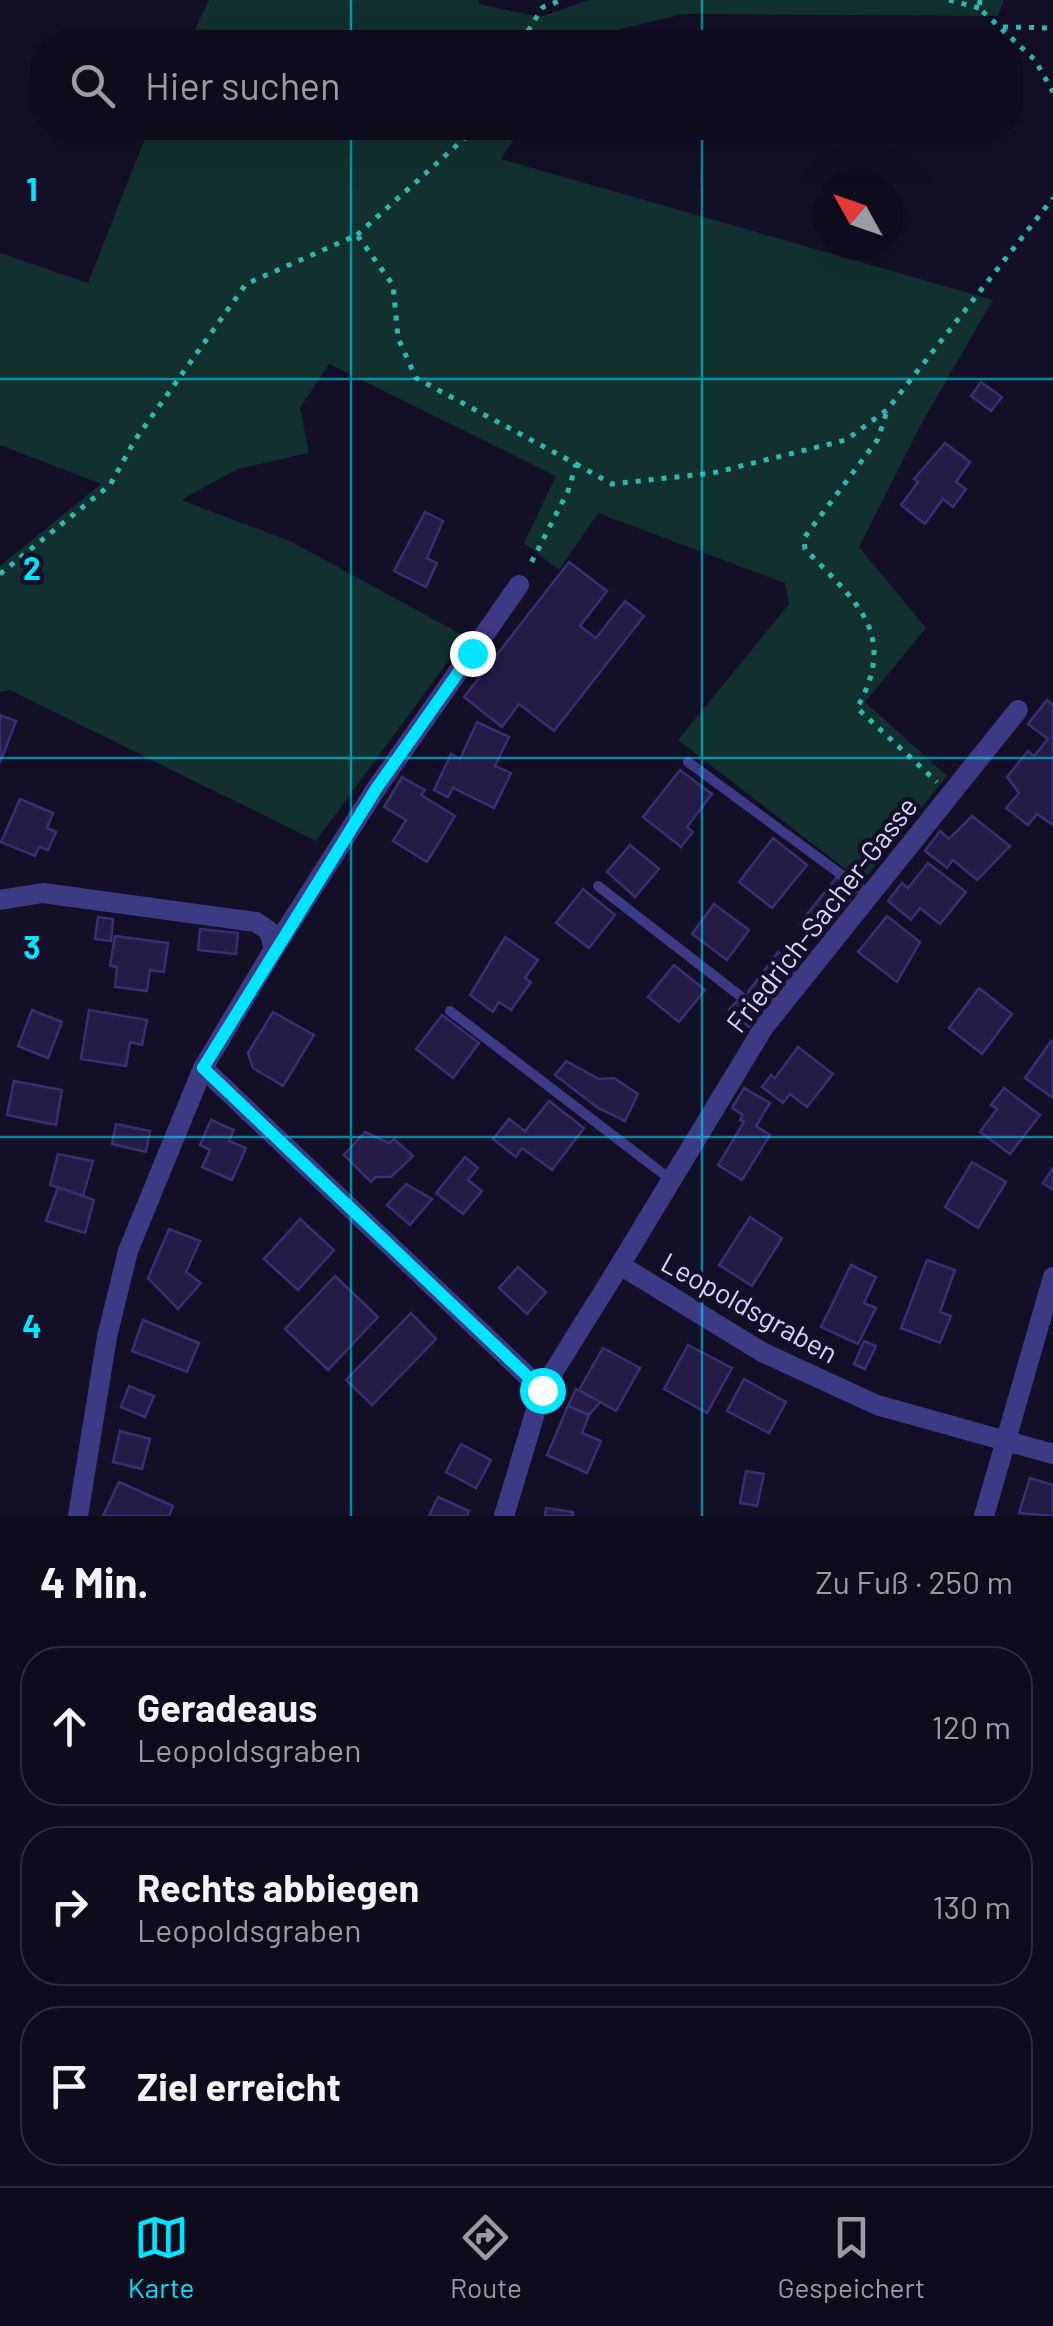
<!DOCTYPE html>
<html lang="de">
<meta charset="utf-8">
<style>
body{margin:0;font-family:Barlow,sans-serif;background:#1c1929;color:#f1f3f6}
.compass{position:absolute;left:813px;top:170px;width:90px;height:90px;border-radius:50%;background:#0e0b1c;box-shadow:0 10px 40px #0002;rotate:310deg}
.stop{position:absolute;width:30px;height:30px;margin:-22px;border:8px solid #00e5ff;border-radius:50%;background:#fff}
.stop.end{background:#00e5ff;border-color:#fff;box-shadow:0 2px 10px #0008}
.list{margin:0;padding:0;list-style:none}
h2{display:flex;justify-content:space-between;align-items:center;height:130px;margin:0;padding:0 40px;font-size:42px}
h2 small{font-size:32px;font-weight:400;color:#9b9ba3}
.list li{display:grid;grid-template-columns:65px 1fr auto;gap:30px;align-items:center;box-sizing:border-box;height:160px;margin:0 20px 20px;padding:0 20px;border:2px solid #2e2b3b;border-radius:40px}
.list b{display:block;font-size:38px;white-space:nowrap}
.list p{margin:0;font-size:32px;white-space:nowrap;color:#9b9ba3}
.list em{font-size:32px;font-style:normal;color:#9b9ba3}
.icon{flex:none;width:55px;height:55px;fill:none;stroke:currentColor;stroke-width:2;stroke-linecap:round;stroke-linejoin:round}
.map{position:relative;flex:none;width:1053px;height:1516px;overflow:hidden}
.search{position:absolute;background:#0e0b1c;box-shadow:0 10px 40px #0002;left:30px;right:30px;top:30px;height:110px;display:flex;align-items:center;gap:25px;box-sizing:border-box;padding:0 35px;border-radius:40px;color:#9b9ba3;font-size:38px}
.sheet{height:670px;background:#0e0b1c}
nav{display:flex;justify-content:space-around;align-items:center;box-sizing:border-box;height:140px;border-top:2px solid #2e2b3b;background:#0e0b1c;font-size:28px;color:#9b9ba3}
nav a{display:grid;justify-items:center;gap:5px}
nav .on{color:#00e5ff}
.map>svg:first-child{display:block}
</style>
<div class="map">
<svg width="1053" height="1516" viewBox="0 0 1053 1516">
<rect width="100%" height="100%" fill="#130f26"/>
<!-- green -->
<g fill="#12302f">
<polygon points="209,0 479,0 479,4 540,17 589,0 1004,0 998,16 683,14 582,38 579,42 189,42"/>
<polygon points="149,128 521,128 501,159 993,300 924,419 859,547 926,628 865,702 947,776 862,882 678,740 789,604 785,583 598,513 559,570 524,543 556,476 329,364 300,408 309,453 237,469 181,500 292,542 466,637 316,841 10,690 0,692 0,566 101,484 0,445 0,253 88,283"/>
</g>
<!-- building -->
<g fill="#241b47" stroke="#3b2d73" stroke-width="2.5">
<polygon points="981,382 1002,397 991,411 971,396"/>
<polygon points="945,443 970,462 956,482 966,489 953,507 943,499 925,524 901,505 918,482 914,479"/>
<polygon points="425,512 443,521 427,558 437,563 426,587 394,571"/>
<polygon points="569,562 607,591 580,626 596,638 625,601 644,616 554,731 519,704 502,727 464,697"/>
<polygon points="1047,700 1053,705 1053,825 1037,814 1028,825 1006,808 1019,793 1007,777 1028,751 1034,756 1048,739 1028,724"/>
<polygon points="0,715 16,721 0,763"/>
<polygon points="477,722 509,737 495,766 511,773 494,808 453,788 448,797 434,790 451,754 460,759"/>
<polygon points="680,770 712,794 687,827 693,832 681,847 643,817"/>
<polygon points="402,777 425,790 421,795 455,816 427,862 393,841 406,820 384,807"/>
<polygon points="20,799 53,813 47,828 56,832 48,850 39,847 35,856 1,842"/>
<polygon points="972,816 1010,846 977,880 953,860 947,868 925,851 940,831 949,839"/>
<polygon points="773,838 807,865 772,908 739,882"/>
<polygon points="630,845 659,869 635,897 607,872"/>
<polygon points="928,863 966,892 940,924 920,908 911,920 888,901 902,883 908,888"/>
<polygon points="837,877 856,892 818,939 799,924"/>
<polygon points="583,889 615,915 589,948 556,923"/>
<polygon points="714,904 749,930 727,960 692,934"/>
<polygon points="887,916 920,942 897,982 858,952"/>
<polygon points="98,917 113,919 111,941 95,939"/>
<polygon points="200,929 238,933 236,954 198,950"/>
<polygon points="115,936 168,943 164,972 150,970 147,991 115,987 117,967 110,966"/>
<polygon points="505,937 538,960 525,978 531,982 511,1010 499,1002 493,1012 470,995"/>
<polygon points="778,952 798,967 767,1006 748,992"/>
<polygon points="674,965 705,990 679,1022 648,997"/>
<polygon points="979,988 1012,1014 982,1054 949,1028"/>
<polygon points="737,1001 756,1018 749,1027 729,1010"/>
<polygon points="32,1010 62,1022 48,1058 18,1046"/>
<polygon points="89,1010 147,1020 142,1045 130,1042 126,1066 81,1059"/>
<polygon points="273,1012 314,1035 283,1086 253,1068 248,1053"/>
<polygon points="442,1015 479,1043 453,1078 416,1049"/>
<polygon points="1051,1041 1053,1043 1053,1098 1025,1078"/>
<polygon points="798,1047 833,1074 807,1107 790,1094 783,1103 762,1087 771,1075 775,1078"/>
<polygon points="566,1061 599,1079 614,1078 638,1094 625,1121 598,1108 555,1075"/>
<polygon points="14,1081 62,1090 56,1125 7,1115"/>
<polygon points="744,1088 770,1103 756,1126 770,1135 742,1180 718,1165 744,1122 740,1120 743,1115 732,1108"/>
<polygon points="1004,1088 1040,1115 1010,1154 980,1132 997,1109 991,1105"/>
<polygon points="549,1101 584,1128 552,1170 522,1148 516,1157 493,1139 509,1119 525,1131"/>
<polygon points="211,1120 234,1130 229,1141 246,1148 232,1180 202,1167 210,1150 200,1145"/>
<polygon points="116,1124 150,1131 146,1152 112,1144"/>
<polygon points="365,1132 389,1143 394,1139 413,1156 391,1177 376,1177 371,1182 344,1155"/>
<polygon points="58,1154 93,1161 83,1196 50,1185"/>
<polygon points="465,1157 478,1168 468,1180 482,1191 463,1214 436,1193"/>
<polygon points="972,1162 1006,1182 978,1228 945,1207"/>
<polygon points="1053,1168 1053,1190 1043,1183"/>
<polygon points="406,1184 432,1199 410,1225 387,1205"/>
<polygon points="58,1187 94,1200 85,1233 46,1221"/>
<polygon points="750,1217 782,1238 752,1286 719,1265"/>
<polygon points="300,1219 334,1250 298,1290 264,1259"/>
<polygon points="169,1229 200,1241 186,1272 201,1283 178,1309 148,1278"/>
<polygon points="927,1260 955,1270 940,1312 951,1316 940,1343 901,1328"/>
<polygon points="851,1265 876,1277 864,1303 876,1308 858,1344 821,1327"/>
<polygon points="518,1267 546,1292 527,1314 499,1288"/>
<polygon points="335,1276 378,1317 328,1370 285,1329"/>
<polygon points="411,1313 436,1339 372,1405 346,1380"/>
<polygon points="143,1320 199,1343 187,1372 132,1351"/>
<polygon points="864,1341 876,1346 865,1369 854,1364"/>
<polygon points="688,1345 732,1368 707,1413 664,1389"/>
<polygon points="603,1348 640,1368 616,1411 579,1390"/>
<polygon points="744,1379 786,1402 769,1433 727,1411"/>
<polygon points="129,1386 154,1396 145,1417 121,1407"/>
<polygon points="576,1389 600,1402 589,1415 568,1406"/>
<polygon points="568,1406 589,1415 582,1433 601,1441 587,1473 547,1455"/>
<polygon points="120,1431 150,1439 142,1469 113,1462"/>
<polygon points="461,1444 491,1460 476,1488 446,1472"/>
<polygon points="746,1471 764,1474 757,1506 740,1503"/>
<polygon points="1030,1478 1053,1485 1053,1516 1019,1513"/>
<polygon points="119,1482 173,1506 169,1516 103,1516"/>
<polygon points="438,1497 469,1511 467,1516 429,1516"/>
<polygon points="546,1508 573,1512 573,1516 545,1516"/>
</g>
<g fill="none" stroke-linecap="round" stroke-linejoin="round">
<!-- path -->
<g stroke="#2fb8b0" stroke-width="5" stroke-dasharray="5 8" stroke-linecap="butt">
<polyline points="949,0 979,8"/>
<polyline points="980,0 979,8 1035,60 1053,92"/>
<polyline points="1003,27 1053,28"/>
<polyline points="521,42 543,7 562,0"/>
<polyline points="357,235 476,128"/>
<path d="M886,414L878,439L804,538L805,549C856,602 899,633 857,708L937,782"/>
<polyline points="576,464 612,484 713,473 846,440 887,410 1053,198"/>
<polyline points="0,574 110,485 135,440 246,284 357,235 393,285 398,338 416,378 576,464 568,491 528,569"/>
</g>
<!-- service -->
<g stroke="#3d3a85" stroke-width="10">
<polyline points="688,762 869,895"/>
<polyline points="598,886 770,1019"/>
<polyline points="450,1011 670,1179"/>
</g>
<!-- minor -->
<g stroke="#3d3a85" stroke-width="20">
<polyline points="0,900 43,893 256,922 269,931 274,949 203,1068 542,1390 620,1265 762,1352 877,1405 1053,1454"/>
<polyline points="274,949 376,789 519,585"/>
<polyline points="620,1265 764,1027 1018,710"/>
<polyline points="78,1516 107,1337 128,1251 203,1068"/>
<polyline points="504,1516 542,1390"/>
<polyline points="984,1516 1053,1277"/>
</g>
</g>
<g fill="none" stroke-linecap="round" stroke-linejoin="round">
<!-- route -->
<polyline stroke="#00e5ff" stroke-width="12" points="472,653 376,789 203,1068 542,1390"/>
</g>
<!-- grid -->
<path fill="none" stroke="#00e5ff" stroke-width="2.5" stroke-opacity="0.55" d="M351,0V42M702,0V42M351,128V1516M702,128V1516M0,379H1053M0,758H1053M0,1137H1053"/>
<g text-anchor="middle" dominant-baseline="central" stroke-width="9" stroke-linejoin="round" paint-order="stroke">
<!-- street labels -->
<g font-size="28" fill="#d9d4ff" stroke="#130f26">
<text transform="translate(821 914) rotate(-52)">Friedrich-Sacher-Gasse</text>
<text transform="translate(750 1307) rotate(29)">Leopoldsgraben</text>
</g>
</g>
<g font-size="32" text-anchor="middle" font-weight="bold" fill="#00e5ff" stroke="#130f26" stroke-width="9" stroke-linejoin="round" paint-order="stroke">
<text x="32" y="201">1</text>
<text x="32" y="580">2</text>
<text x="32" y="959">3</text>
<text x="32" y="1338">4</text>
</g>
</svg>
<svg class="compass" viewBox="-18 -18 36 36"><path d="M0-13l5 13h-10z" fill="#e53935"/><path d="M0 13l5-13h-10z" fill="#9b9ba3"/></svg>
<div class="stop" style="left:542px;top:1390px"></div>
<div class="stop end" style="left:472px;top:653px"></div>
<div class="search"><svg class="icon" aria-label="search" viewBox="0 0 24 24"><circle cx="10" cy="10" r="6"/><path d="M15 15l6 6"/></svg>Hier suchen</div>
</div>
<section class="sheet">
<h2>4 Min.<small>Zu Fuß · 250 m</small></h2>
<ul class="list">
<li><svg class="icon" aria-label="ahead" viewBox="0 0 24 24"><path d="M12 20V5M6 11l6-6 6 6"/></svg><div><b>Geradeaus</b><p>Leopoldsgraben</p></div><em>120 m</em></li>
<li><svg class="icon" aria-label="right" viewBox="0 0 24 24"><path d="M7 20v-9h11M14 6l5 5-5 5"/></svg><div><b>Rechts abbiegen</b><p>Leopoldsgraben</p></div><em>130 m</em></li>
<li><svg class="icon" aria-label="arrive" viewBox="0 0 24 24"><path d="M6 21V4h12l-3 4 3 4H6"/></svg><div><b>Ziel erreicht</b></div></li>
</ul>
</section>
<nav>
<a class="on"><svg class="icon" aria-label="map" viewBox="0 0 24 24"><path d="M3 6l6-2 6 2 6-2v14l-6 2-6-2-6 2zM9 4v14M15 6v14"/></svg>Karte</a>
<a><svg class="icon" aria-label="directions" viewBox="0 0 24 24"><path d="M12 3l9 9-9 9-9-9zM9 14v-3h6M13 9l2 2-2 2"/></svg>Route</a>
<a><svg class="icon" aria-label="saved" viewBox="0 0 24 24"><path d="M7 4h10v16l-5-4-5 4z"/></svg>Gespeichert</a>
</nav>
